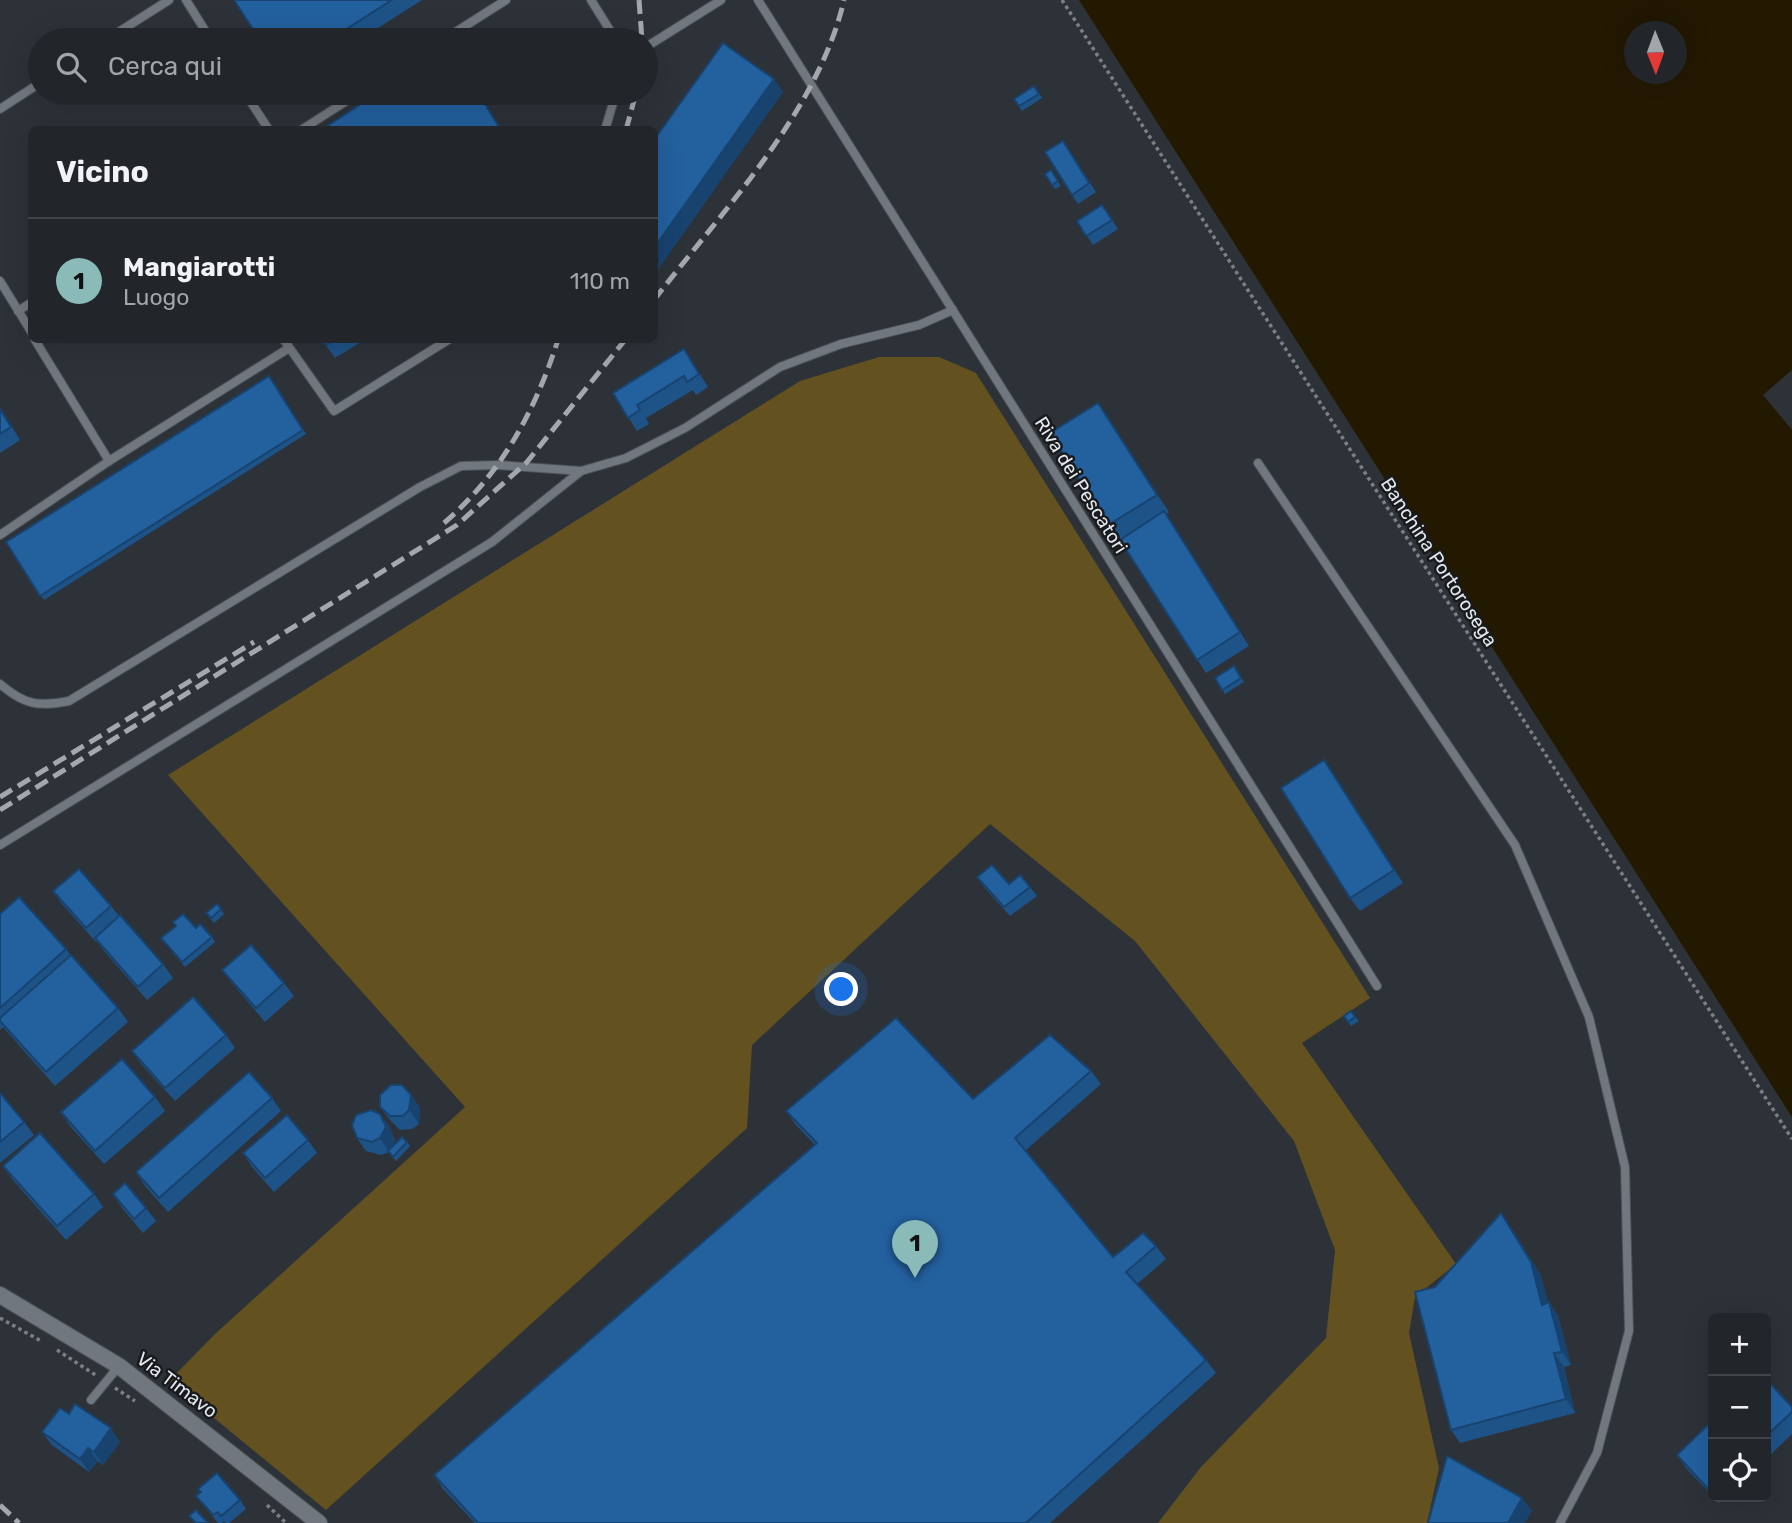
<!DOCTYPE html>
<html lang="it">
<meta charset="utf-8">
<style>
body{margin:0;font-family:Rubik,sans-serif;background:#2a2e33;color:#f1f3f6}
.controls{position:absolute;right:21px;bottom:21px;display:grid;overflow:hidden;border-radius:10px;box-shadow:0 7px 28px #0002}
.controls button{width:63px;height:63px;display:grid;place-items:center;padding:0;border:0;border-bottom:2px solid #3f4347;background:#22262b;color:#f1f3f6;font:35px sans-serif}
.compass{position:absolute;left:1624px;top:21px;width:63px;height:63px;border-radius:50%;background:#22262b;box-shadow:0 7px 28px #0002;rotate:179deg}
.you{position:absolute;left:842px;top:990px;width:24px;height:24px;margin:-18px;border:5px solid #fff;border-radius:50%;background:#1a73e8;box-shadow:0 0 0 10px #1a73e833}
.badge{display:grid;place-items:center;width:46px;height:46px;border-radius:50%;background:#8bbbb9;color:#111;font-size:23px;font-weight:700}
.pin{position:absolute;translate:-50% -58px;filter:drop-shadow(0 2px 4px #0008)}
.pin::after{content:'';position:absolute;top:37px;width:24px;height:21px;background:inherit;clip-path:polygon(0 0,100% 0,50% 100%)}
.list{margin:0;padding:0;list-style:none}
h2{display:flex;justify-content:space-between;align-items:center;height:91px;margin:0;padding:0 28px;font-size:30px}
h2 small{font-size:23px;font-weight:400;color:#a2a5a9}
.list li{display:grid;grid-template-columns:46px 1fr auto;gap:21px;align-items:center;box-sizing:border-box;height:126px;padding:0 28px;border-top:2px solid #3f4347}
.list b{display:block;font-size:26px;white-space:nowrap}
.list p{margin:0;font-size:23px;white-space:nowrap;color:#a2a5a9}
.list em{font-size:23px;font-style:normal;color:#a2a5a9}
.icon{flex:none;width:38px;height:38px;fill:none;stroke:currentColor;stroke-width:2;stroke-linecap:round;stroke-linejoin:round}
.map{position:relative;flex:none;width:1792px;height:1523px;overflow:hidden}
.search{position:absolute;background:#22262b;box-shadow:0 7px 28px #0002;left:28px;top:28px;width:630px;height:77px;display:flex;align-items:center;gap:18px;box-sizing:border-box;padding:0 24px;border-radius:38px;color:#a2a5a9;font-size:26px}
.panel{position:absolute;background:#22262b;box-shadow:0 7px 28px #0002;left:28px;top:126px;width:630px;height:217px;border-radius:10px}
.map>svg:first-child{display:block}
</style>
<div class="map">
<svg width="1792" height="1523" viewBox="0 0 1792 1523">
<rect width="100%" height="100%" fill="#2d3239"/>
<!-- green -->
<polygon fill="#63511f" points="879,357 939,357 976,373 1370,998 1302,1043 1456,1264 1415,1297 1409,1333 1439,1468 1427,1523 1158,1523 1201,1467 1326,1338 1335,1250 1294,1141 1135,941 990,824 752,1045 747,1128 326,1510 169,1381 214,1335 465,1107 168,775 800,381"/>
<!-- water -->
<path fill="#231800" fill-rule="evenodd" d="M1079,0H1792V370L1763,395L1792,430V1117ZM1634,32H1676V74H1634Z"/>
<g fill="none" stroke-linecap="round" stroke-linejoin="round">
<!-- service casing -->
<g stroke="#4b5055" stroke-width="10">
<g id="service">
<polyline points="186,0 211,40"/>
<polyline points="591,0 616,40"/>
<polyline points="758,0 1377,986"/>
<polyline points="106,40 169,0"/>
<polyline points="443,40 506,0"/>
<polyline points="646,47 721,0"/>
<polyline points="245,93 269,130"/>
<polyline points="0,109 40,83"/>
<polyline points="301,130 359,93"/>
<polyline points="605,130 616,93"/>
<polyline points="0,281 32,333"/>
<polyline points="18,311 32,302"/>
<polyline points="35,340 109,461"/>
<polyline points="284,340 334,411 448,340"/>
<polyline points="1258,463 1515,845 1589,1017 1625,1167 1629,1331 1597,1453 1560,1523"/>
<polyline points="0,535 109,461 289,348"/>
<path d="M0,684C25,705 38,707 69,701L420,487L461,466L498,465L581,471L626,458L685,428L780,367L841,344L919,325L953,310"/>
<polyline points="0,845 492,542 581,471"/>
<polyline points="91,1400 119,1366"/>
</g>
</g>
<!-- minor casing -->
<g stroke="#4b5055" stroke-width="18">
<polyline id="minor" points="0,1295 119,1366 319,1523"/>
</g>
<!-- path -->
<g stroke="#7c8086" stroke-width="3.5" stroke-dasharray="3.5 3.5" stroke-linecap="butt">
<polyline points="1062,0 1792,1139"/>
<polyline points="0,1318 41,1341"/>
<polyline points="57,1350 97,1376"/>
<polyline points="115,1388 135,1401"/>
<polyline points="267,1505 286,1523"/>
</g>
<!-- service -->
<use href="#service" stroke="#71777e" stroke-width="8"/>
<!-- minor -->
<use href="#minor" stroke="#71777e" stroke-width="16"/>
<!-- rail -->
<g stroke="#a4a8ad" stroke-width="5" stroke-dasharray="14 7" stroke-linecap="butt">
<polyline points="639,0 642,40"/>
<polyline points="626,130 636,93"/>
<path d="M654,300C723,210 818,112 844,0"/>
<path d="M444,523C502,473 535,411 558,340"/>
<polyline points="0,797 254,642"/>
<polyline points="0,810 457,525 527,462 625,340"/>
<polyline points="0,1505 19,1523"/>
</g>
</g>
<!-- wall -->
<g fill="#1e5388">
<polygon points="234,0 422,0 359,40 260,40"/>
<polygon points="1034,86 1042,98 1022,111 1014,99"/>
<polygon points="1069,150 1096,192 1078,204 1072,195"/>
<polygon points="1051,170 1061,186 1055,189 1045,174"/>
<polygon points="1102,205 1118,229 1093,245 1077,221"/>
<polygon points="322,340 364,340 335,358"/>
<polygon points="684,349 708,387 696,395 693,390 646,418 649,424 637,431 613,393"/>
<polygon points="269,376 306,434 44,600 6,542"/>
<polygon points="1098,403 1169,512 1166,514 1249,646 1206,673 1122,542 1120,543 1108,525"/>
<polygon points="0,407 20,440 0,453"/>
<polygon points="1234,666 1244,682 1225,694 1215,678"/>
<polygon points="1333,773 1403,883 1360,911 1350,898"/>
<polygon points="977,877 1030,887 1037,896 1010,916 983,886"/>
<polygon points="53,891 111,906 119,916 163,964 173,978 147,1000 104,951 97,941 96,942 62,904"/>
<polygon points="217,904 224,914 214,923 209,917"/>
<polygon points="0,914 66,949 71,956 118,1008 128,1022 55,1086 3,1027 0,1030"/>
<polygon points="196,928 212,937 215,942 185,967 164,942"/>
<polygon points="222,970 284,983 294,996 265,1022 232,983"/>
<polygon points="1351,1011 1359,1021 1351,1026 1344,1016"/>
<polygon points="226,1035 235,1048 175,1101 141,1064 132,1051"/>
<polygon points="1091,1071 1101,1084 1026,1150 1113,1257 1156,1246 1166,1259 1137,1284 1206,1360 1216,1373 1050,1523 475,1523 443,1489 434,1475 815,1145 796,1125 786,1111 973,1099"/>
<polygon points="0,1093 24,1122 34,1135 0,1163"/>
<polygon points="411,1095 420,1108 419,1124 412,1129 400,1130 390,1120 380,1107"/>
<polygon points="155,1097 165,1111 104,1164 70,1126 61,1112"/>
<polygon points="272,1098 281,1111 168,1212 145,1186 136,1172"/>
<polygon points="380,1114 390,1128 395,1140 392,1147 407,1142 410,1146 396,1161 389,1152 381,1155 366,1151 357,1138"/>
<polygon points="308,1140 317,1153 274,1192 252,1167 243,1153"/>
<polygon points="3,1166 94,1194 103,1207 66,1240 12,1179"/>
<polygon points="113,1194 146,1208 156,1221 143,1233 122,1208"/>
<polygon points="1510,1226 1541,1276 1548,1303 1549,1302 1558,1316 1571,1365 1564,1367 1575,1413 1460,1443 1451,1430"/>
<polygon points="1766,1379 1792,1407 1792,1434 1766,1459"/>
<polygon points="69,1414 120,1442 103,1465 98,1461 89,1472 52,1445 42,1432"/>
<polygon points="1713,1420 1713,1497 1725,1497 1719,1503 1686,1468 1677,1455"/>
<polygon points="198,1489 240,1500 246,1509 229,1523 226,1523 224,1521 222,1523 218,1523 196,1496 200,1493"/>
</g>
<!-- shaded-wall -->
<g fill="#18436f">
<polygon points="774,79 783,92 655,274 654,248"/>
<polygon points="1098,403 1110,421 1169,512 1157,495"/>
<polygon points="0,407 20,440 0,409"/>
<polygon points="1324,760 1333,773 1403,883 1394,870"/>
<polygon points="411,1095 420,1108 419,1124 409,1110"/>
<polygon points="380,1114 390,1128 395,1140 389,1152 380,1138"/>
<polygon points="1501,1213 1541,1276 1552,1319 1542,1305"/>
<polygon points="1549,1302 1558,1316 1571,1365 1562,1352"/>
<polygon points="1554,1353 1564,1367 1575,1413 1566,1399"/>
<polygon points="111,1428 120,1442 103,1465 94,1452"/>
<polygon points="88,1448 98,1461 89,1472 80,1459"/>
<polygon points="1522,1498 1532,1511 1525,1523 1508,1523"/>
</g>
<!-- building -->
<g fill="#23609e" stroke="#18436f" stroke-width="2">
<polygon points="234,0 392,0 329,40 260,40"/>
<polygon points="723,43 774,79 654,248 654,140"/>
<polygon points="1034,86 1039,94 1019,106 1014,99"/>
<polygon points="378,93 478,93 501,130 321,130"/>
<polygon points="1063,141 1089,183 1072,195 1045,152"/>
<polygon points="1051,170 1058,181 1052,185 1045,174"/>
<polygon points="1102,205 1112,220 1086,236 1077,221"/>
<polygon points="322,340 334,340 326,345"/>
<polygon points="684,349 699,374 687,382 684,376 637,405 640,410 628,418 613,393"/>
<polygon points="269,376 303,430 40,596 6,542"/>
<polygon points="1098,403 1157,495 1108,525 1050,433"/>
<polygon points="0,409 11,427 0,434"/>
<polygon points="1164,511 1240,632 1197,660 1120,540"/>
<polygon points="1234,666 1241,678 1222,690 1215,678"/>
<polygon points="1324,760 1394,870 1350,898 1281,788"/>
<polygon points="992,865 1009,884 1020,875 1030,887 1004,907 977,877"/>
<polygon points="79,869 111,906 86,928 53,891"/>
<polygon points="19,897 66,949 0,1008 0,914"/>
<polygon points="217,904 221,909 211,918 206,913"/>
<polygon points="183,914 196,928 200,924 212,937 182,962 161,938 176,926 173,922"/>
<polygon points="120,915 163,964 138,987 95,938"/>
<polygon points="251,945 284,983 256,1008 222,970"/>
<polygon points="71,955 118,1008 46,1072 0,1021 0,1018"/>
<polygon points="193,997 226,1035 165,1088 132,1051"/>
<polygon points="1351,1011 1355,1017 1348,1022 1344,1016"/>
<polygon points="896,1018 973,1099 1050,1035 1091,1071 1015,1138 1113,1257 1143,1233 1156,1246 1126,1272 1206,1360 1026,1523 478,1523 434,1475 817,1143 786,1111"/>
<polygon points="122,1059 155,1097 95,1151 61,1112"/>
<polygon points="249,1072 272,1098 159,1198 136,1172"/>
<polygon points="391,1085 402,1085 411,1095 409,1110 403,1116 390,1116 380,1107 380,1095"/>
<polygon points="0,1093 24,1122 0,1142"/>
<polygon points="371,1110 380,1114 386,1127 380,1138 372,1142 357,1138 352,1125 356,1115"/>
<polygon points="287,1115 308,1140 265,1178 243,1153"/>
<polygon points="40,1133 94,1194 57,1226 3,1166"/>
<polygon points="402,1137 407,1142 393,1157 388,1151"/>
<polygon points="125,1183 146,1208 134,1219 113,1194"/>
<polygon points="1501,1213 1531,1262 1542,1305 1549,1302 1562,1352 1554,1353 1566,1399 1451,1430 1415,1292 1435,1287"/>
<polygon points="1766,1379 1792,1407 1792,1412 1766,1436"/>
<polygon points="75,1404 111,1428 94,1452 88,1448 80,1459 42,1432 60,1408 69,1414"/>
<polygon points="1713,1420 1713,1486 1709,1490 1677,1455"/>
<polygon points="1447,1456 1522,1498 1508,1523 1428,1523"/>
<polygon points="217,1473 240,1500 221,1516 218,1512 213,1515 196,1496 201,1492 198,1489"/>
<polygon points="196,1510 208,1523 196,1523 189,1516"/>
</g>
<g text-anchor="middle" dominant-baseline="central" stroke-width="5" stroke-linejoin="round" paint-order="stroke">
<!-- street labels -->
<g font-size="19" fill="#e4e8ec" stroke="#181a1d">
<text transform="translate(1081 485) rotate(58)">Riva dei Pescatori</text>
<text transform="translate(1439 562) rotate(57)">Banchina Portorosega</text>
<text transform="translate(177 1385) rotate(37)">Via Timavo</text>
</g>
</g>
</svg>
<div class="controls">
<button>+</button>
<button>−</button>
<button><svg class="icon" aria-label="locate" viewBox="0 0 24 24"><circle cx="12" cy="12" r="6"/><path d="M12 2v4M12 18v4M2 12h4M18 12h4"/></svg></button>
</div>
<svg class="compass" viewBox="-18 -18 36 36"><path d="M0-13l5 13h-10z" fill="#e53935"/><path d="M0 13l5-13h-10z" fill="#a2a5a9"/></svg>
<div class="you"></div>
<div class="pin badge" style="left:915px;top:1278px">1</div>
<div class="search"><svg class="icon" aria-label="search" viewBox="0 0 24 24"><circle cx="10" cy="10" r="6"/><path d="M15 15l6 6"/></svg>Cerca qui</div>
<section class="panel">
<h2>Vicino<small></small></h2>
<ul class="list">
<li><span class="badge">1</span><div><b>Mangiarotti</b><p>Luogo</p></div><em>110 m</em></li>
</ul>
</section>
</div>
